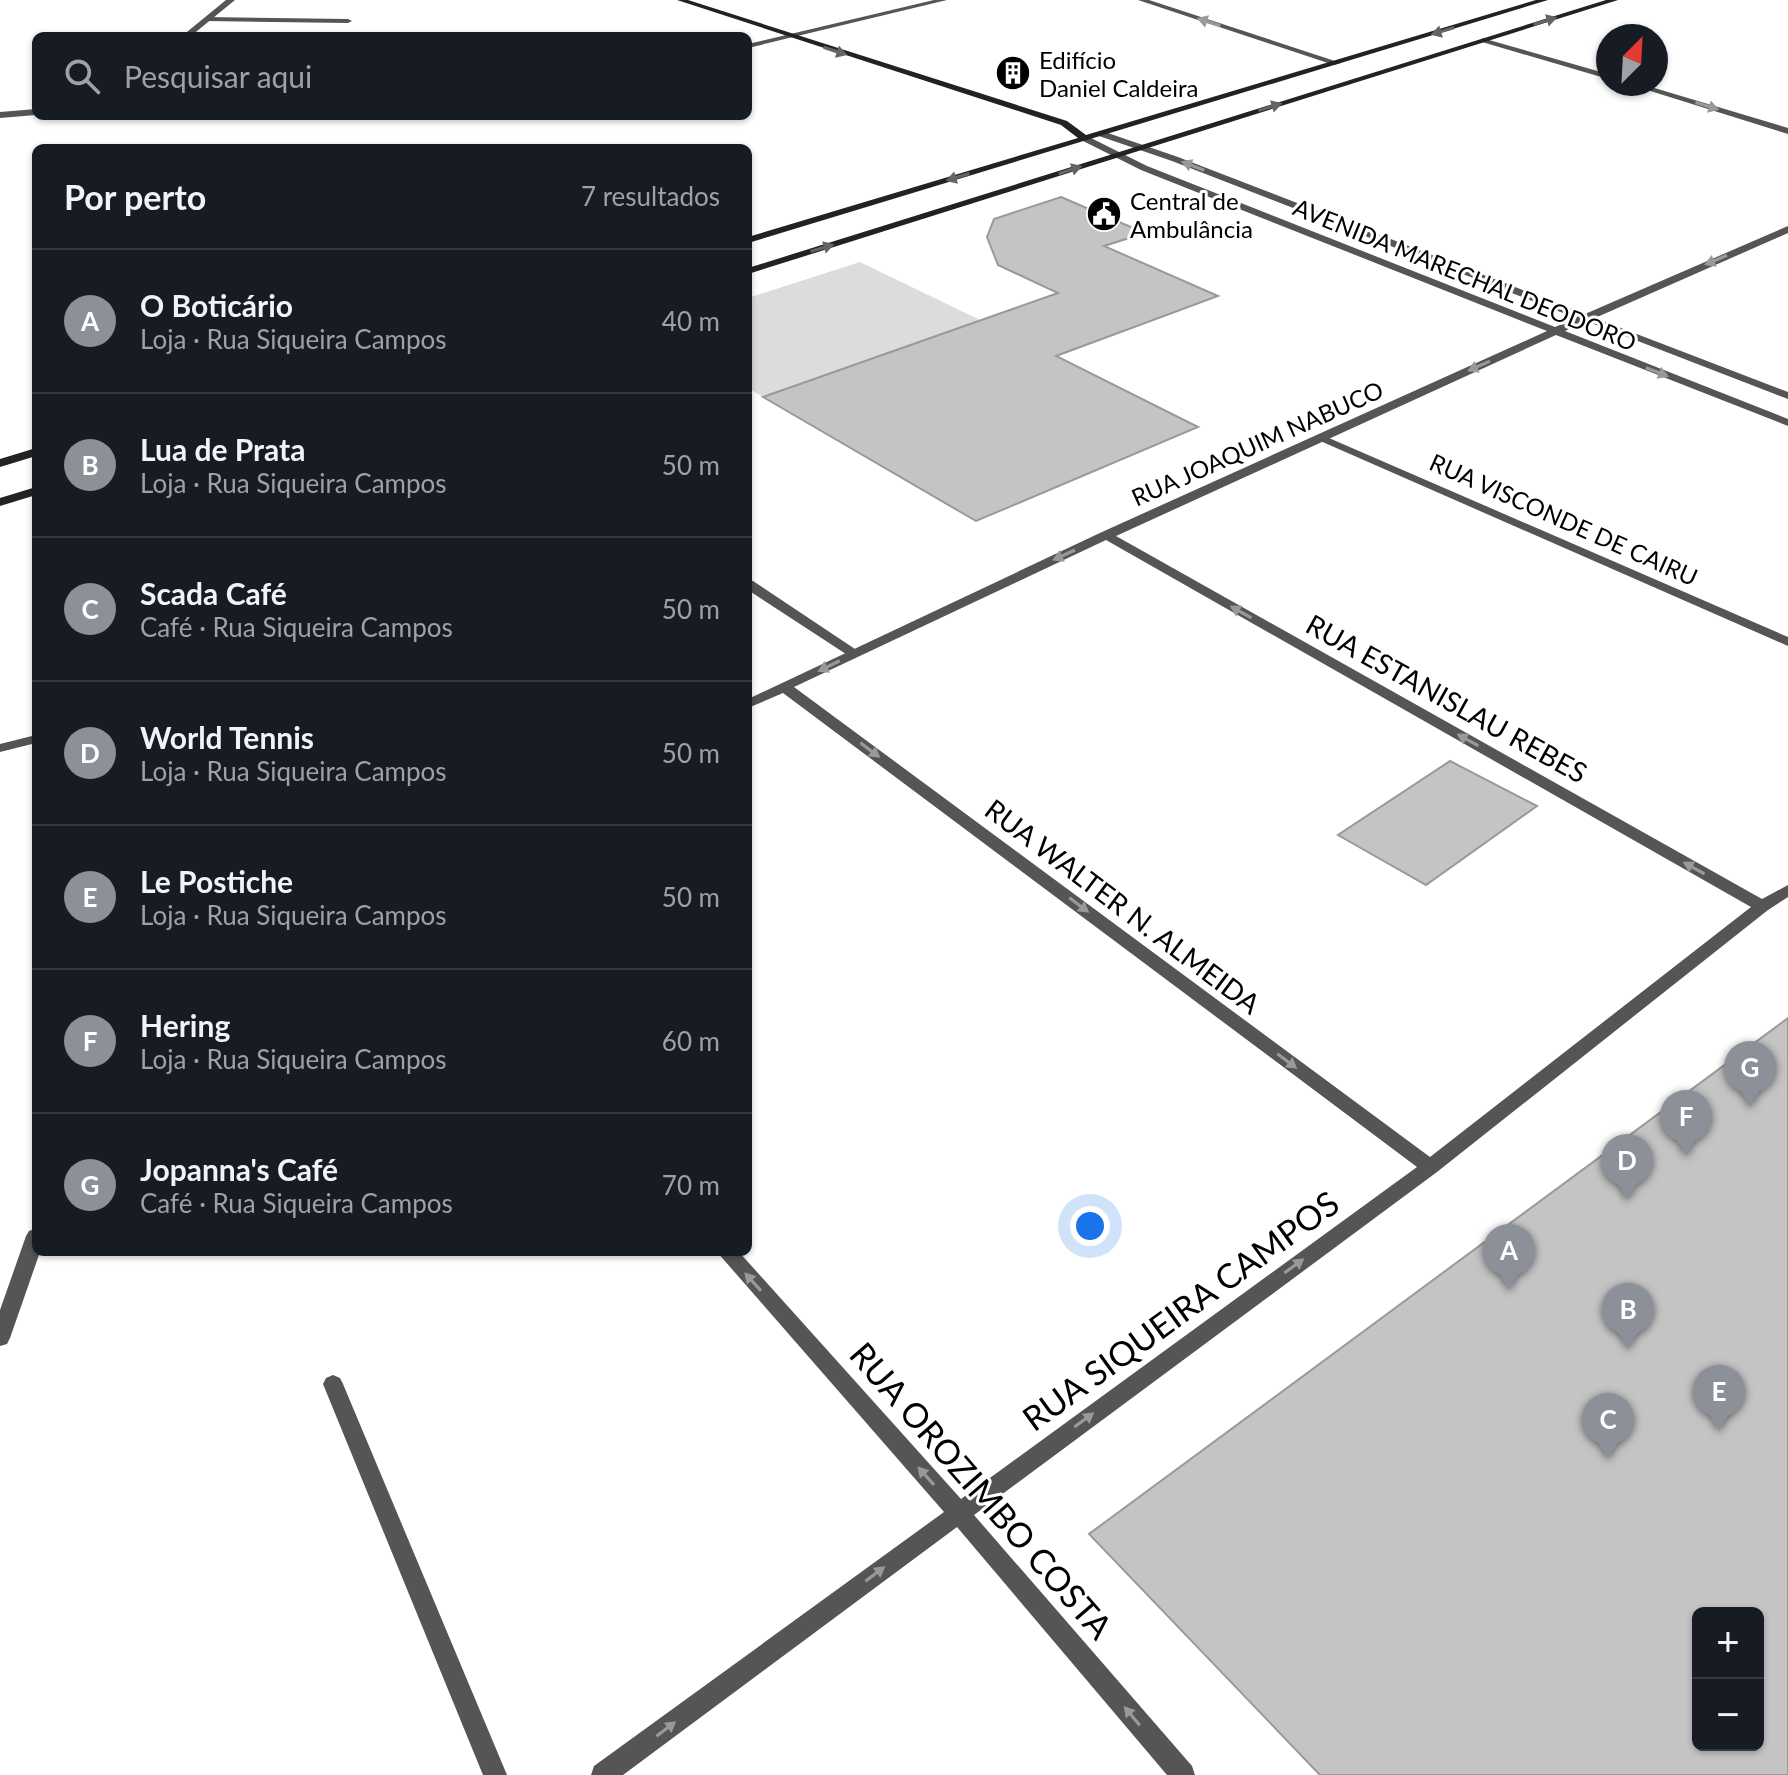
<!DOCTYPE html>
<html lang="pt">
<meta charset="utf-8">
<style>
body{margin:0;font-family:Lato,sans-serif;background:#242831;color:#f1f3f6}
.controls{position:absolute;right:24px;bottom:24px;display:grid;overflow:hidden;border-radius:12px;box-shadow:0 2px 6px #0004}
.controls button{width:72px;height:72px;display:grid;place-items:center;padding:0;border:0;border-bottom:2px solid #363941;background:#171b24;color:#f1f3f6;font:40px sans-serif}
.compass{position:absolute;left:1596px;top:24px;width:72px;height:72px;border-radius:50%;background:#171b24;box-shadow:0 2px 6px #0004;rotate:24deg}
.you{position:absolute;left:1090px;top:1226px;width:28px;height:28px;margin:-20px;border:6px solid #fff;border-radius:50%;background:#1a73e8;box-shadow:0 0 0 12px #1a73e833}
.badge{display:grid;place-items:center;width:52px;height:52px;border-radius:50%;background:#8c9099;color:#fff;font-size:26px;font-weight:700}
.pin{position:absolute;translate:-50% -66px;filter:drop-shadow(0 2px 4px #0008)}
.pin::after{content:'';position:absolute;top:42px;width:28px;height:24px;background:inherit;clip-path:polygon(0 0,100% 0,50% 100%)}
.list{margin:0;padding:0;list-style:none}
h2{display:flex;justify-content:space-between;align-items:center;height:104px;margin:0;padding:0 32px;font-size:34px}
h2 small{font-size:26px;font-weight:400;color:#9ea1a6}
.list li{display:grid;grid-template-columns:52px 1fr auto;gap:24px;align-items:center;box-sizing:border-box;height:144px;padding:0 32px;border-top:2px solid #363941}
.list b{display:block;font-size:30px;white-space:nowrap}
.list p{margin:0;font-size:26px;white-space:nowrap;color:#9ea1a6}
.list em{font-size:26px;font-style:normal;color:#9ea1a6}
.icon{flex:none;width:44px;height:44px;fill:none;stroke:currentColor;stroke-width:2;stroke-linecap:round;stroke-linejoin:round}
.map{position:relative;flex:none;width:1788px;height:1775px;overflow:hidden}
.search{position:absolute;background:#171b24;box-shadow:0 2px 6px #0004;left:32px;top:32px;width:720px;height:88px;display:flex;align-items:center;gap:20px;box-sizing:border-box;padding:0 28px;border-radius:12px;color:#9ea1a6;font-size:30px}
.panel{position:absolute;background:#171b24;box-shadow:0 2px 6px #0004;left:32px;top:144px;width:720px;height:1112px;border-radius:12px}
.map>svg:first-child{display:block}
</style>
<div class="map">
<svg width="1788" height="1775" viewBox="0 0 1788 1775">
<rect width="100%" height="100%" fill="#fff"/>
<!-- green -->
<polygon fill="#dcdcdc" points="860,262 980,320 763,397 748,388 748,298"/>
<!-- building -->
<g fill="#c4c4c4" stroke="#999" stroke-width="2" fill-rule="evenodd">
<polygon points="1061,197 1145,233 1104,246 1218,296 1056,356 1198,427 976,521 763,397 1058,293 998,265 987,237 994,219"/>
<polygon points="1450,761 1537,806 1426,885 1338,835"/>
<path d="M1788,1018V1775H1320L1089,1534ZM1698,1613H1758V1745H1698Z"/>
</g>
<g fill="none" stroke-linecap="round" stroke-linejoin="round">
<!-- lane -->
<g fill="#555" fill-rule="evenodd">
<polygon points="208,17 348,19 352,21 348,23 205,21"/>
<polygon points="1322,435 1788,637 1788,646 1318,440 1316,438"/>
<polygon points="748,580 753,581 861,653 854,657 849,656 748,590"/>
<polygon points="36,735 36,743 0,752 0,744"/>
<polygon points="333,1375 340,1378 343,1384 507,1775 483,1775 323,1384 326,1378"/>
</g>
<!-- street -->
<g fill="#555" fill-rule="evenodd">
<polygon points="226,0 235,0 191,36 182,36"/>
<polygon points="934,0 947,0 748,48 748,44"/>
<polygon points="1138,0 1149,0 1341,63 1334,65"/>
<polygon points="1482,38 1608,74 1608,79 1482,42"/>
<polygon points="1628,84 1641,84 1788,128 1788,134"/>
<polygon points="36,109 36,115 0,118 0,112"/>
<path d="M1102,131L1178,157L1585,314L1788,226V233L1595,318L1788,392V399L1586,321L1565,331L1788,419V426L1556,335L1116,536L1762,899L1788,885V897L1768,910L1437,1172L974,1515L1192,1766L1195,1775H1167L957,1527L623,1775H591L594,1766L944,1512L717,1252H739L961,1499L1417,1167L783,693L748,708V699L1102,532L1547,331L1141,170L1083,141V137H1089L1147,166L1555,327L1576,318L1172,161L1099,136V132ZM1106,540L1751,907L1430,1157L794,687Z"/>
<polygon points="36,1228 36,1252 40,1252 10,1338 7,1344 0,1346 0,1310 26,1236 29,1231"/>
</g>
<!-- secondary -->
<g fill="#222" fill-rule="evenodd">
<polygon points="677,0 688,0 1067,121 1086,135 1536,0 1548,0 748,243 748,237 1078,138 1061,125"/>
<polygon points="1606,0 1618,0 748,274 748,268"/>
<polygon points="36,448 36,456 0,467 0,459"/>
<polygon points="36,487 36,495 0,506 0,498"/>
</g>
</g>
<!-- one-way arrows -->
<defs><path id="oneway-solid" d="M-6-.8H1V-3.2L6.5 0L1 3.2V.8H-6Z" transform="scale(2)"/></defs>
<g fill="#646464">
<use href="#oneway-solid" transform="translate(1545 21) rotate(-17)"/>
<use href="#oneway-solid" transform="translate(1443 31) rotate(163)"/>
<use href="#oneway-solid" transform="translate(835 51) rotate(18)"/>
<use href="#oneway-solid" transform="translate(1270 107) rotate(-17)"/>
<use href="#oneway-solid" transform="translate(1070 170) rotate(-18)"/>
<use href="#oneway-solid" transform="translate(958 177) rotate(163)"/>
<use href="#oneway-solid" transform="translate(822 248) rotate(-17)"/>
</g>
<g fill="#999">
<use href="#oneway-solid" transform="translate(1209 22) rotate(-162)"/>
<use href="#oneway-solid" transform="translate(1707 106) rotate(17)"/>
<use href="#oneway-solid" transform="translate(1193 166) rotate(-159)"/>
<use href="#oneway-solid" transform="translate(1716 260) rotate(157)"/>
<use href="#oneway-solid" transform="translate(1479 366) rotate(156)"/>
<use href="#oneway-solid" transform="translate(1657 372) rotate(21)"/>
<use href="#oneway-solid" transform="translate(1064 555) rotate(155)"/>
<use href="#oneway-solid" transform="translate(1241 612) rotate(-151)"/>
<use href="#oneway-solid" transform="translate(829 666) rotate(154)"/>
<use href="#oneway-solid" transform="translate(1468 740) rotate(-151)"/>
<use href="#oneway-solid" transform="translate(870 750) rotate(37)"/>
<use href="#oneway-solid" transform="translate(1694 868) rotate(-151)"/>
<use href="#oneway-solid" transform="translate(1079 905) rotate(37)"/>
<use href="#oneway-solid" transform="translate(1287 1061) rotate(37)"/>
<use href="#oneway-solid" transform="translate(1294 1266) rotate(-36)"/>
<use href="#oneway-solid" transform="translate(753 1282) rotate(-132)"/>
<use href="#oneway-solid" transform="translate(1084 1420) rotate(-36)"/>
<use href="#oneway-solid" transform="translate(926 1476) rotate(-132)"/>
<use href="#oneway-solid" transform="translate(875 1574) rotate(-37)"/>
<use href="#oneway-solid" transform="translate(1132 1716) rotate(-130)"/>
<use href="#oneway-solid" transform="translate(666 1729) rotate(-37)"/>
</g>
<!-- icons -->
<defs>
<g id="building-disc" transform="scale(1.8)"><circle r="9.5" fill="#000" stroke="#fff"/><path d="M-4-6H4V6H1V3H-1V6H-4ZM-2.5-4.3h1.7v1.8h-1.7ZM.8-4.3h1.7v1.8H.8ZM-2.5-1h1.7V.8h-1.7ZM.8-1h1.7V.8H.8Z" fill="#fff"/></g>
<g id="civic-disc" transform="scale(1.8)"><circle r="9.5" fill="#000" stroke="#fff"/><path d="M-.6-6.5H3V-4.5H.6V-3L4-1V1h2V6H-6V1h2V-1L-.6-3ZM-1.2 2.5V6h2.4V2.5Z" fill="#fff"/></g>
</defs>
<g fill-rule="evenodd">
<use href="#building-disc" x="1013" y="73"/>
<use href="#civic-disc" x="1104" y="214"/>
</g>
<g text-anchor="middle" dominant-baseline="central" stroke-width="6" stroke-linejoin="round" paint-order="stroke">
<!-- far-poi labels -->
<g font-size="24" fill="#000" stroke="#fff" text-anchor="start">
<text x="1039" y="59">Edifício<tspan x="1039" dy="28">Daniel Caldeira</tspan></text>
<text x="1130" y="200">Central de<tspan x="1130" dy="28">Ambulância</tspan></text>
</g>
<!-- far-street labels -->
<g font-size="24" fill="#000" stroke="#fff">
<text transform="translate(1465 274) rotate(22)">AVENIDA MARECHAL DEODORO</text>
<text transform="translate(1257 443) rotate(-24)">RUA JOAQUIM NABUCO</text>
<text transform="translate(1564 519) rotate(24)">RUA VISCONDE DE CAIRU</text>
</g>
<!-- street labels -->
<g font-size="28" fill="#000" stroke="#fff">
<text transform="translate(1447 698) rotate(29)">RUA ESTANISLAU REBES</text>
<text transform="translate(1123 906) rotate(37)">RUA WALTER N. ALMEIDA</text>
</g>
<!-- near-street labels -->
<g font-size="34" fill="#000" stroke="#fff">
<text transform="translate(1180 1310) rotate(-36)">RUA SIQUEIRA CAMPOS</text>
<text transform="translate(982 1490) rotate(49)">RUA OROZIMBO COSTA</text>
</g>
</g>
</svg>
<div class="controls">
<button>+</button>
<button>−</button>
</div>
<svg class="compass" viewBox="-18 -18 36 36"><path d="M0-13l5 13h-10z" fill="#e53935"/><path d="M0 13l5-13h-10z" fill="#9ea1a6"/></svg>
<div class="you"></div>
<div class="pin badge" style="left:1509px;top:1290px">A</div>
<div class="pin badge" style="left:1628px;top:1349px">B</div>
<div class="pin badge" style="left:1608px;top:1459px">C</div>
<div class="pin badge" style="left:1627px;top:1200px">D</div>
<div class="pin badge" style="left:1719px;top:1431px">E</div>
<div class="pin badge" style="left:1686px;top:1156px">F</div>
<div class="pin badge" style="left:1750px;top:1107px">G</div>
<div class="search"><svg class="icon" aria-label="search" viewBox="0 0 24 24"><circle cx="10" cy="10" r="6"/><path d="M15 15l6 6"/></svg>Pesquisar aqui</div>
<section class="panel">
<h2>Por perto<small>7 resultados</small></h2>
<ul class="list">
<li><span class="badge">A</span><div><b>O Boticário</b><p>Loja · Rua Siqueira Campos</p></div><em>40 m</em></li>
<li><span class="badge">B</span><div><b>Lua de Prata</b><p>Loja · Rua Siqueira Campos</p></div><em>50 m</em></li>
<li><span class="badge">C</span><div><b>Scada Café</b><p>Café · Rua Siqueira Campos</p></div><em>50 m</em></li>
<li><span class="badge">D</span><div><b>World Tennis</b><p>Loja · Rua Siqueira Campos</p></div><em>50 m</em></li>
<li><span class="badge">E</span><div><b>Le Postiche</b><p>Loja · Rua Siqueira Campos</p></div><em>50 m</em></li>
<li><span class="badge">F</span><div><b>Hering</b><p>Loja · Rua Siqueira Campos</p></div><em>60 m</em></li>
<li><span class="badge">G</span><div><b>Jopanna's Café</b><p>Café · Rua Siqueira Campos</p></div><em>70 m</em></li>
</ul>
</section>
</div>
